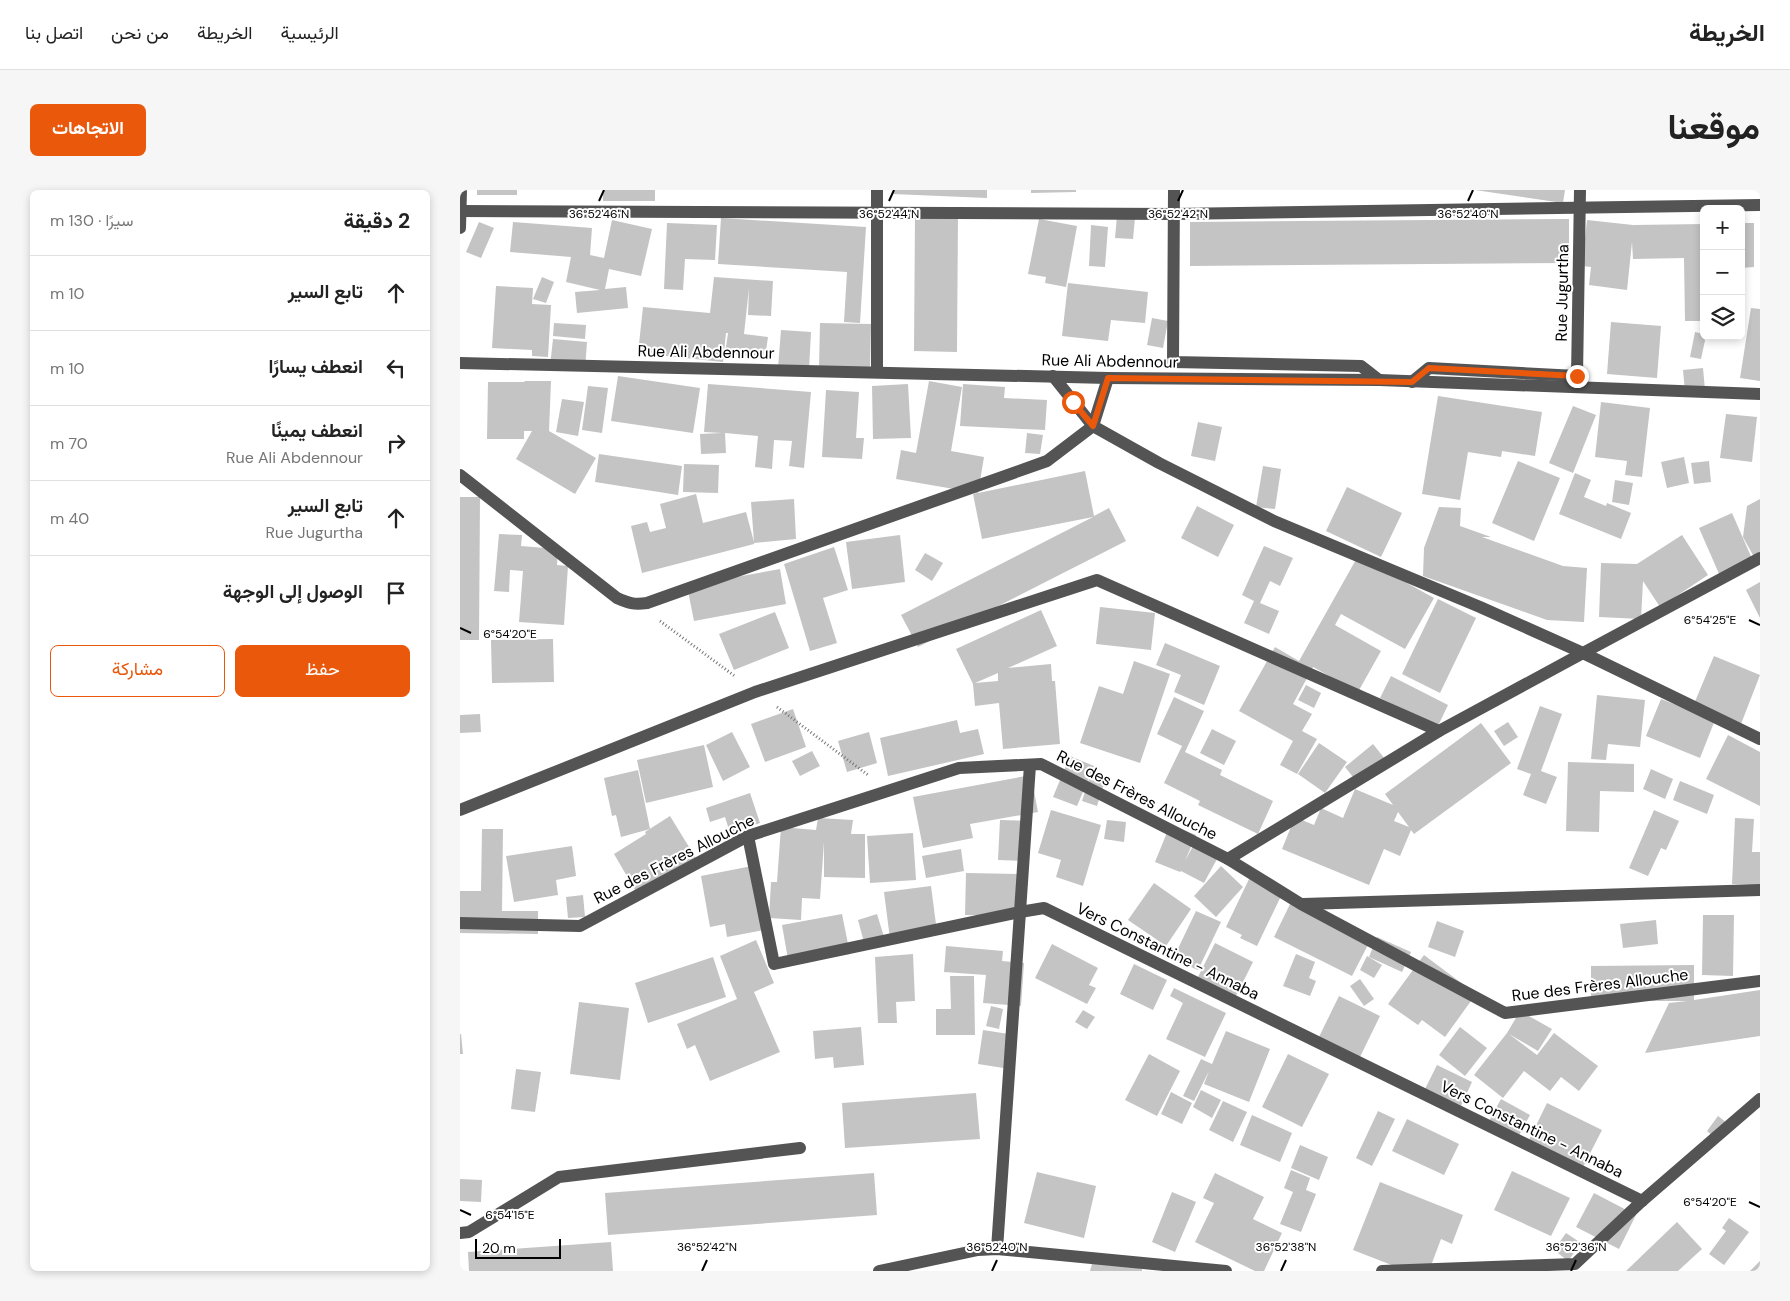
<!DOCTYPE html>
<html lang="ar">
<meta charset="utf-8">
<style>
body{margin:0;font-family:"DM Sans",Vazirmatn,sans-serif;background:#f6f6f6;color:#222;direction:rtl}
.controls{position:absolute;right:15px;top:15px;display:grid;overflow:hidden;border-radius:8px;box-shadow:0 2px 8px #0003}
.controls button{width:45px;height:45px;display:grid;place-items:center;padding:0;border:0;border-bottom:1px solid #e0e0e0;background:#fff;color:#222;font:25px sans-serif}
.scale{position:absolute;left:15px;bottom:12px;width:86px;box-sizing:border-box;padding-left:5px;border:2px solid #000;border-top:0;font-size:14px;line-height:18px;white-space:nowrap;color:#000;-webkit-text-stroke:4px #fff;paint-order:stroke}
.stop{position:absolute;width:15px;height:15px;margin:-11px;border:4px solid #ea580c;border-radius:50%;background:#fff}
.stop.end{background:#ea580c;border-color:#fff;box-shadow:0 1px 5px #0008}
.list{margin:0;padding:0;list-style:none}
h2{display:flex;justify-content:space-between;align-items:center;height:65px;margin:0;padding:0 20px;font-size:21px}
h2 small{font-size:16px;font-weight:400;color:#767676}
.list li{display:grid;grid-template-columns:32px 1fr auto;gap:15px;align-items:center;box-sizing:border-box;height:75px;padding:0 20px;border-top:1px solid #e0e0e0}
.list b{display:block;font-size:19px;white-space:nowrap}
.list p{margin:0;font-size:16px;white-space:nowrap;color:#767676}
.list em{font-size:16px;font-style:normal;color:#767676}
.actions{display:flex;gap:10px;padding:15px 20px}
.actions a{flex:1;padding:11px 0;border:1px solid #ea580c;border-radius:8px;text-align:center;font-size:18px;color:#ea580c}
.actions .main{background:#ea580c;color:#fff}
.icon{flex:none;width:28px;height:28px;fill:none;stroke:currentColor;stroke-width:2;stroke-linecap:round;stroke-linejoin:round}
.map{position:relative;flex:none;width:1300px;height:1081px;overflow:hidden;direction:ltr;border-radius:8px}
header{display:flex;align-items:center;gap:30px;box-sizing:border-box;height:70px;padding:0 25px;background:#fff;border-bottom:1px solid #e0e0e0}
header strong{font-size:24px}
nav{display:flex;gap:28px;margin-inline-start:auto;font-size:18px}
.intro{display:flex;align-items:center;justify-content:space-between;box-sizing:border-box;height:120px;padding:0 30px}
h1{margin:0;font-size:35px}
.button{padding:12px 22px;border-radius:8px;background:#ea580c;color:#fff;font-size:18px;font-weight:700}
main{display:flex;gap:30px;padding:0 30px}
aside{flex:1;background:#fff;border-radius:8px;box-shadow:0 2px 8px #0003}
.map>svg:first-child{display:block}
</style>
<header>
<strong>الخريطة</strong>
<nav><a>الرئيسية</a><a>الخريطة</a><a>من نحن</a><a>اتصل بنا</a></nav>
</header>
<div class="intro"><h1>موقعنا</h1><a class="button">الاتجاهات</a></div>
<main>
<div class="map">
<svg width="1300" height="1081" viewBox="0 0 1300 1081">
<rect width="100%" height="100%" fill="#fff"/>
<!-- building -->
<g fill="#c4c4c4" fill-rule="evenodd">
<rect x="17" y="0" width="40" height="5"/>
<rect x="143" y="0" width="52" height="11"/>
<polygon points="434,0 527,0 527,8 433,4"/>
<polygon points="571,0 616,0 616,2 571,3"/>
<polygon points="1015,0 1105,0 1103,13"/>
<polygon points="455,26 498,27 497,162 454,161"/>
<polygon points="657,26 675,28 673,49 655,48"/>
<polygon points="261,28 406,37 400,133 384,132 387,82 258,74"/>
<polygon points="579,29 617,36 606,97 585,93 586,87 568,84"/>
<polygon points="1109,29 1109,73 730,76 730,32"/>
<polygon points="152,30 192,39 181,86 149,79 145,99 166,97 168,118 117,123 115,102 140,100 106,92 111,67 50,62 53,32 132,38 130,65 144,68"/>
<polygon points="1127,30 1173,35 1244,34 1244,131 1225,131 1224,68 1173,69 1172,52 1167,100 1129,95 1131,77 1122,76"/>
<polygon points="19,32 34,38 21,68 6,62"/>
<polygon points="207,33 257,35 255,70 225,69 223,100 204,99"/>
<polygon points="1281,33 1294,33 1294,77 1281,78"/>
<polygon points="631,35 648,37 645,77 629,76"/>
<polygon points="82,87 94,92 86,113 73,109"/>
<polygon points="254,87 313,91 311,126 288,125 289,98 284,144 308,147 305,168 265,164 268,143 266,143 263,172 178,163 183,117 250,123"/>
<polygon points="608,93 688,102 685,133 651,130 648,151 602,146"/>
<polygon points="36,96 73,98 72,114 91,115 88,167 72,166 72,160 32,158"/>
<polygon points="1291,118 1300,119 1300,191 1280,188"/>
<polygon points="692,128 708,131 703,158 687,155"/>
<polygon points="1151,132 1201,136 1197,188 1147,184"/>
<polygon points="94,133 126,135 125,149 93,146"/>
<polygon points="360,133 411,134 410,179 359,178"/>
<polygon points="321,140 351,142 349,180 318,178"/>
<polygon points="1235,142 1244,144 1244,146 1246,146 1241,169 1230,167"/>
<polygon points="93,149 127,152 125,179 90,176"/>
<polygon points="1243,178 1245,200 1225,202 1223,180"/>
<polygon points="158,186 240,198 233,243 151,231"/>
<polygon points="65,191 91,191 89,241 136,268 115,304 56,269 72,241 64,241 64,249 27,249 28,192 64,192"/>
<polygon points="469,191 502,197 491,261 524,267 518,303 625,281 634,326 649,318 666,351 458,457 441,425 633,327 522,349 513,304 517,303 436,289 441,260 456,263"/>
<polygon points="248,194 351,202 344,278 329,276 332,251 314,250 312,279 295,277 298,246 265,243 266,263 241,264 240,244 262,243 244,242"/>
<polygon points="448,194 451,248 413,249 412,196"/>
<polygon points="503,194 545,197 544,208 587,210 585,240 500,236"/>
<polygon points="128,196 148,198 142,243 122,240"/>
<polygon points="366,200 399,202 396,248 404,248 402,269 362,267"/>
<polygon points="978,206 1082,222 1075,266 1042,261 1041,267 1008,262 1000,310 962,304"/>
<polygon points="102,209 124,212 118,246 96,242"/>
<polygon points="1141,212 1190,218 1182,287 1165,285 1167,271 1135,267"/>
<polygon points="1113,216 1136,225 1113,283 1089,273"/>
<polygon points="1266,224 1297,227 1292,272 1260,268"/>
<polygon points="738,232 762,237 755,271 731,266"/>
<polygon points="567,243 583,245 580,264 565,263"/>
<polygon points="139,264 222,276 218,305 135,292"/>
<polygon points="1224,267 1229,293 1207,298 1201,272"/>
<polygon points="1058,271 1100,288 1074,351 1032,333"/>
<polygon points="1249,271 1251,292 1234,294 1231,273"/>
<polygon points="224,274 259,275 258,303 223,302"/>
<polygon points="803,276 821,279 815,319 796,317"/>
<polygon points="1115,283 1131,290 1124,307 1146,316 1147,313 1171,323 1161,349 1099,324"/>
<polygon points="1155,290 1173,293 1169,315 1152,312"/>
<polygon points="887,297 942,323 921,367 866,341"/>
<polygon points="236,304 243,333 286,322 294,352 291,312 334,309 336,349 294,353 294,354 182,383 171,336 187,332 190,342 206,338 200,314"/>
<polygon points="0,307 20,307 19,450 0,450"/>
<polygon points="1300,309 1300,364 1294,367 1283,347 1287,316"/>
<polygon points="737,316 774,335 758,367 721,348"/>
<polygon points="979,317 1001,318 1000,336 1031,347 1022,347 1103,376 1127,378 1124,432 1087,430 963,386 964,358"/>
<polygon points="1272,323 1293,371 1260,386 1239,338"/>
<polygon points="39,344 62,345 61,356 98,359 97,375 108,376 104,435 59,432 63,381 50,380 49,402 34,401"/>
<polygon points="440,345 445,392 392,399 386,352"/>
<polygon points="1222,345 1248,385 1200,417 1183,391 1181,429 1139,427 1141,373 1177,374"/>
<polygon points="804,356 833,368 820,396 810,391 800,413 819,421 809,444 784,433 794,411 782,405"/>
<polygon points="374,357 388,400 363,408 377,453 350,461 324,374"/>
<polygon points="465,363 483,373 472,391 455,380"/>
<polygon points="898,366 974,408 945,459 881,424 875,435 921,461 898,502 853,477 833,514 852,524 842,541 857,549 837,584 820,575 833,551 779,521 815,457 839,471"/>
<polygon points="320,379 326,414 234,431 227,396"/>
<polygon points="1300,392 1300,428 1286,400"/>
<polygon points="978,409 1016,428 980,503 942,484"/>
<polygon points="640,417 695,423 691,460 636,454"/>
<path d="M581,420L597,456L548,478L591,474L592,491H595L600,554L543,559L539,513L515,516L513,494L496,459ZM538,483V491L515,493Z"/>
<polygon points="315,422 329,458 274,480 259,444"/>
<polygon points="93,449 94,492 32,493 31,450"/>
<polygon points="705,453 760,476 744,515 714,502 721,485 696,475"/>
<polygon points="1254,466 1300,485 1281,534 1234,514"/>
<polygon points="674,471 710,484 680,573 620,553 639,496 663,504"/>
<polygon points="931,486 988,515 978,536 920,508"/>
<polygon points="846,495 861,503 854,518 838,510"/>
<polygon points="1137,505 1185,510 1180,557 1148,554 1146,570 1131,569"/>
<polygon points="714,507 744,521 725,562 762,580 760,585 813,611 798,644 738,615 740,611 704,593 722,556 697,544"/>
<polygon points="1201,509 1255,530 1240,568 1186,546"/>
<polygon points="1080,516 1102,524 1081,581 1097,587 1086,614 1063,605 1071,584 1057,579"/>
<polygon points="333,519 346,557 305,572 291,534"/>
<polygon points="20,524 21,542 0,543 0,525"/>
<polygon points="497,530 500,543 518,539 524,564 428,586 420,548"/>
<polygon points="1048,532 1058,547 1044,556 1034,541"/>
<path d="M1021,533L1051,573L954,644L951,640L940,666L924,659L909,695L822,659L835,627L854,635L861,618L883,628L895,599L933,615L925,604ZM938,622L949,637L934,631Z"/>
<polygon points="752,539 776,551 764,575 740,563"/>
<polygon points="272,542 290,577 263,591 246,555"/>
<polygon points="409,542 417,573 387,582 378,551"/>
<polygon points="1268,545 1300,562 1300,616 1246,589"/>
<polygon points="859,553 887,572 865,603 838,584"/>
<polygon points="913,554 925,569 897,592 885,577"/>
<polygon points="244,555 253,597 186,613 177,570"/>
<polygon points="352,561 360,576 340,586 332,571"/>
<polygon points="610,566 634,576 617,616 593,607"/>
<polygon points="1108,572 1174,574 1174,602 1140,601 1139,642 1106,641"/>
<polygon points="1191,579 1213,589 1205,609 1183,599"/>
<polygon points="178,580 190,639 161,647 156,625 152,626 144,588"/>
<polygon points="571,585 578,622 510,634 513,648 463,658 453,607"/>
<polygon points="629,589 644,594 637,616 622,611"/>
<polygon points="1220,591 1254,605 1247,624 1213,610"/>
<polygon points="290,603 300,633 270,643 265,627 250,632 246,618"/>
<polygon points="591,620 641,635 623,696 596,687 601,670 578,663"/>
<polygon points="1194,620 1219,631 1206,660 1201,658 1188,686 1169,678"/>
<polygon points="210,626 237,670 178,705 154,664 186,644 185,642"/>
<polygon points="358,628 393,630 391,644 405,644 405,688 364,687 364,652 360,709 342,708 341,730 309,728 311,692 317,692 321,637 356,640"/>
<polygon points="1275,628 1294,629 1292,662 1300,662 1300,695 1272,694"/>
<polygon points="540,630 569,631 567,671 538,670"/>
<polygon points="647,630 666,632 664,652 644,649"/>
<polygon points="710,635 736,645 725,671 733,656 757,669 744,693 721,681 720,682 695,672"/>
<polygon points="22,639 43,639 42,721 78,721 78,744 0,743 0,701 21,701"/>
<polygon points="453,643 456,690 410,693 407,646"/>
<polygon points="112,656 116,686 96,690 98,705 54,712 46,666"/>
<polygon points="501,659 504,681 466,688 462,666"/>
<polygon points="292,676 304,740 267,747 265,734 250,737 241,686"/>
<polygon points="761,676 783,697 756,727 734,706"/>
<polygon points="506,683 565,684 563,726 505,725"/>
<polygon points="790,687 823,702 797,756 780,748 782,745 766,737"/>
<polygon points="694,693 731,719 706,756 668,730"/>
<polygon points="471,696 477,742 430,749 424,702"/>
<polygon points="123,705 125,727 108,728 106,707"/>
<polygon points="833,708 912,747 892,786 814,747"/>
<polygon points="736,721 761,732 738,780 713,769"/>
<polygon points="382,724 390,764 329,775 322,735"/>
<polygon points="417,724 425,750 405,756 398,730"/>
<polygon points="1243,725 1274,725 1273,786 1242,785"/>
<polygon points="1196,730 1198,754 1163,758 1160,734"/>
<polygon points="977,731 1004,741 995,767 968,757"/>
<polygon points="917,747 951,762 942,782 909,767"/>
<polygon points="296,750 314,793 294,802 320,862 250,891 235,855 227,859 217,834 277,809 260,766"/>
<polygon points="755,753 793,772 773,812 735,793"/>
<polygon points="592,754 638,778 629,795 636,798 627,814 575,788"/>
<polygon points="486,756 543,761 542,771 564,773 561,816 523,813 526,785 484,782"/>
<polygon points="453,764 455,811 436,812 437,833 418,833 415,767"/>
<polygon points="836,764 855,772 849,788 856,791 850,806 823,796"/>
<polygon points="964,765 1016,804 985,847 962,830 958,835 928,814"/>
<polygon points="907,766 922,775 914,788 900,780"/>
<polygon points="253,767 266,807 188,833 175,793"/>
<polygon points="674,774 707,790 693,820 660,804"/>
<polygon points="1234,775 1234,810 1300,800 1300,846 1185,863 1209,813 1227,811 1131,811 1131,776"/>
<polygon points="490,786 514,786 515,845 476,845 476,819 491,819"/>
<polygon points="900,789 914,809 904,816 890,796"/>
<polygon points="714,798 766,823 745,867 706,849 723,813 710,806"/>
<polygon points="879,806 920,826 898,871 857,851"/>
<polygon points="119,812 169,818 160,890 110,884"/>
<polygon points="531,816 543,819 539,839 526,836"/>
<polygon points="623,820 635,827 627,839 615,832"/>
<polygon points="1060,821 1092,839 1078,861 1049,844 1077,865 1094,843 1138,876 1119,901 1101,887 1090,901 1064,881 1043,908 1014,885 1047,843"/>
<polygon points="401,837 404,875 374,878 373,867 355,869 353,841"/>
<polygon points="1000,837 1027,858 1005,886 979,865"/>
<polygon points="523,840 555,845 550,879 518,874"/>
<polygon points="766,841 810,859 789,912 744,894 749,881 734,911 723,906 741,869 752,874"/>
<polygon points="0,844 1,844 3,864 0,864"/>
<polygon points="689,864 720,881 697,926 665,910"/>
<polygon points="828,864 869,884 842,937 802,917"/>
<polygon points="977,875 1012,892 1001,916 965,899"/>
<polygon points="56,879 81,882 75,922 51,919"/>
<polygon points="741,900 761,910 752,928 733,917"/>
<polygon points="711,902 732,913 722,934 701,924"/>
<polygon points="516,903 520,949 385,958 382,913"/>
<polygon points="1041,909 1070,925 1057,949 1028,933"/>
<polygon points="763,911 787,922 773,952 749,940"/>
<polygon points="1087,913 1142,940 1121,981 1067,954"/>
<polygon points="918,921 935,929 912,976 896,968"/>
<polygon points="792,925 832,943 820,972 780,955"/>
<polygon points="1258,926 1267,933 1255,948 1247,941"/>
<polygon points="947,929 999,954 984,985 932,961"/>
<polygon points="840,955 868,967 859,990 831,978"/>
<polygon points="831,980 850,988 846,1000 856,1004 841,1042 820,1034 833,1002 824,998"/>
<polygon points="1052,981 1110,1008 1091,1046 1034,1020"/>
<polygon points="577,982 636,996 624,1048 564,1033"/>
<polygon points="414,983 417,1025 148,1045 145,1003"/>
<polygon points="755,983 804,1007 793,1029 822,1043 804,1081 795,1081 735,1052 754,1013 743,1008"/>
<polygon points="0,989 22,990 21,1012 0,1011"/>
<polygon points="920,992 1003,1025 992,1054 981,1049 969,1081 947,1081 893,1060"/>
<polygon points="712,1002 736,1012 715,1062 692,1052"/>
<polygon points="1134,1003 1176,1025 1159,1059 1116,1037"/>
<polygon points="1269,1028 1289,1042 1264,1075 1249,1064 1266,1041 1262,1038"/>
<polygon points="1217,1032 1242,1059 1218,1081 1166,1081"/>
<polygon points="1106,1043 1121,1053 1108,1071 1094,1060"/>
<polygon points="151,1052 153,1081 9,1081 8,1062"/>
<polygon points="634,1067 682,1079 682,1081 630,1081"/>
<polygon points="1300,1071 1300,1081 1290,1081"/>
</g>
<g fill="none" stroke-linecap="round" stroke-linejoin="round">
<!-- path -->
<g stroke="#767676" stroke-width="3" stroke-dasharray="1 2.5" stroke-linecap="butt">
<polyline points="200,431 276,487"/>
<polyline points="317,517 408,585"/>
</g>
<!-- minor -->
<g stroke="#545454" stroke-width="12">
<polyline points="417,0 417,182"/>
<polyline points="714,0 713,172 901,176 919,190"/>
<polyline points="0,21 714,24 1300,15"/>
<polyline points="0,38 1,0"/>
<polyline points="0,173 648,188 919,190 1300,204"/>
<polyline points="593,186 633,236 699,273 814,331 1020,417 1123,463 1300,368"/>
<polyline points="952,192 969,178 1117,186 1120,0"/>
<path d="M0,285L157,408C168,413 174,415 187,413L587,271L633,236L648,188"/>
<polyline points="0,620 295,502 637,390 979,541"/>
<polyline points="288,646 314,774 560,722 584,718 1182,1011"/>
<polyline points="768,669 979,541 1123,463 1300,549"/>
<polyline points="843,714 1300,700"/>
<polyline points="0,733 120,736 288,646 499,578 581,574 768,669 841,714 1045,823 1300,791"/>
<polyline points="0,1043 9,1042 99,987 340,958"/>
<polyline points="537,1059 570,575"/>
<polyline points="419,1081 518,1060 537,1059 766,1081"/>
<polyline points="922,1081 1115,1074 1182,1011 1300,909"/>
</g>
</g>
<g fill="none" stroke-linecap="round" stroke-linejoin="round">
<!-- route -->
<polyline stroke="#ea580c" stroke-width="6" points="613,212 633,236 648,188 952,192 969,178 1117,186"/>
</g>
<!-- ticks -->
<path fill="none" stroke="#000" stroke-width="2" d="M139,11L144,0M429,11L434,0M718,11L723,0M1008,11L1013,0M1289,430L1300,435M0,438L11,443M1289,1012L1300,1017M0,1020L11,1025M242,1081L247,1070M532,1081L537,1070M821,1081L826,1070M1111,1081L1116,1070"/>
<g text-anchor="middle" dominant-baseline="central" stroke-width="4" stroke-linejoin="round" paint-order="stroke">
<!-- street labels -->
<g font-size="16" fill="#000" stroke="#fff">
<text transform="translate(1102 103) rotate(-89)">Rue Jugurtha</text>
<text transform="translate(246 162) rotate(1)">Rue Ali Abdennour</text>
<text transform="translate(650 171) rotate(1)">Rue Ali Abdennour</text>
<text transform="translate(677 605) rotate(27)">Rue des Frères Allouche</text>
<text transform="translate(214 669) rotate(-27)">Rue des Frères Allouche</text>
<text transform="translate(708 761) rotate(26)">Vers Constantine - Annaba</text>
<text transform="translate(1140 795) rotate(-7)">Rue des Frères Allouche</text>
<text transform="translate(1072 939) rotate(26)">Vers Constantine - Annaba</text>
</g>
</g>
<g font-size="12" text-anchor="middle" fill="#000" stroke="#fff" stroke-width="4" stroke-linejoin="round" paint-order="stroke">
<text x="139" y="28">36°52'46"N</text>
<text x="429" y="28">36°52'44"N</text>
<text x="718" y="28">36°52'42"N</text>
<text x="1008" y="28">36°52'40"N</text>
<text x="1250" y="434">6°54'25"E</text>
<text x="50" y="448">6°54'20"E</text>
<text x="1250" y="1016">6°54'20"E</text>
<text x="50" y="1029">6°54'15"E</text>
<text x="247" y="1061">36°52'42"N</text>
<text x="537" y="1061">36°52'40"N</text>
<text x="826" y="1061">36°52'38"N</text>
<text x="1116" y="1061">36°52'36"N</text>
</g>
</svg>
<div class="controls">
<button>+</button>
<button>−</button>
<button><svg class="icon" aria-label="layers" viewBox="0 0 24 24"><path d="M12 4l9 5-9 5-9-5zM3 14l9 5 9-5"/></svg></button>
</div>
<div class="scale">20 m</div>
<div class="stop" style="left:613px;top:212px"></div>
<div class="stop end" style="left:1117px;top:186px"></div>
</div>
<aside>
<h2>2 دقيقة<small>سيرًا · 130 m</small></h2>
<ul class="list">
<li><svg class="icon" aria-label="ahead" viewBox="0 0 24 24"><path d="M12 20V5M6 11l6-6 6 6"/></svg><div><b>تابع السير</b></div><em>10 m</em></li>
<li><svg class="icon" aria-label="left" viewBox="0 0 24 24"><path d="M17 20v-9H6M10 6l-5 5 5 5"/></svg><div><b>انعطف يسارًا</b></div><em>10 m</em></li>
<li><svg class="icon" aria-label="right" viewBox="0 0 24 24"><path d="M7 20v-9h11M14 6l5 5-5 5"/></svg><div><b>انعطف يمينًا</b><p>Rue Ali Abdennour</p></div><em>70 m</em></li>
<li><svg class="icon" aria-label="ahead" viewBox="0 0 24 24"><path d="M12 20V5M6 11l6-6 6 6"/></svg><div><b>تابع السير</b><p>Rue Jugurtha</p></div><em>40 m</em></li>
<li><svg class="icon" aria-label="arrive" viewBox="0 0 24 24"><path d="M6 21V4h12l-3 4 3 4H6"/></svg><div><b>الوصول إلى الوجهة</b></div></li>
</ul>
<div class="actions"><a class="main">حفظ</a><a>مشاركة</a></div>
</aside>
</main>
